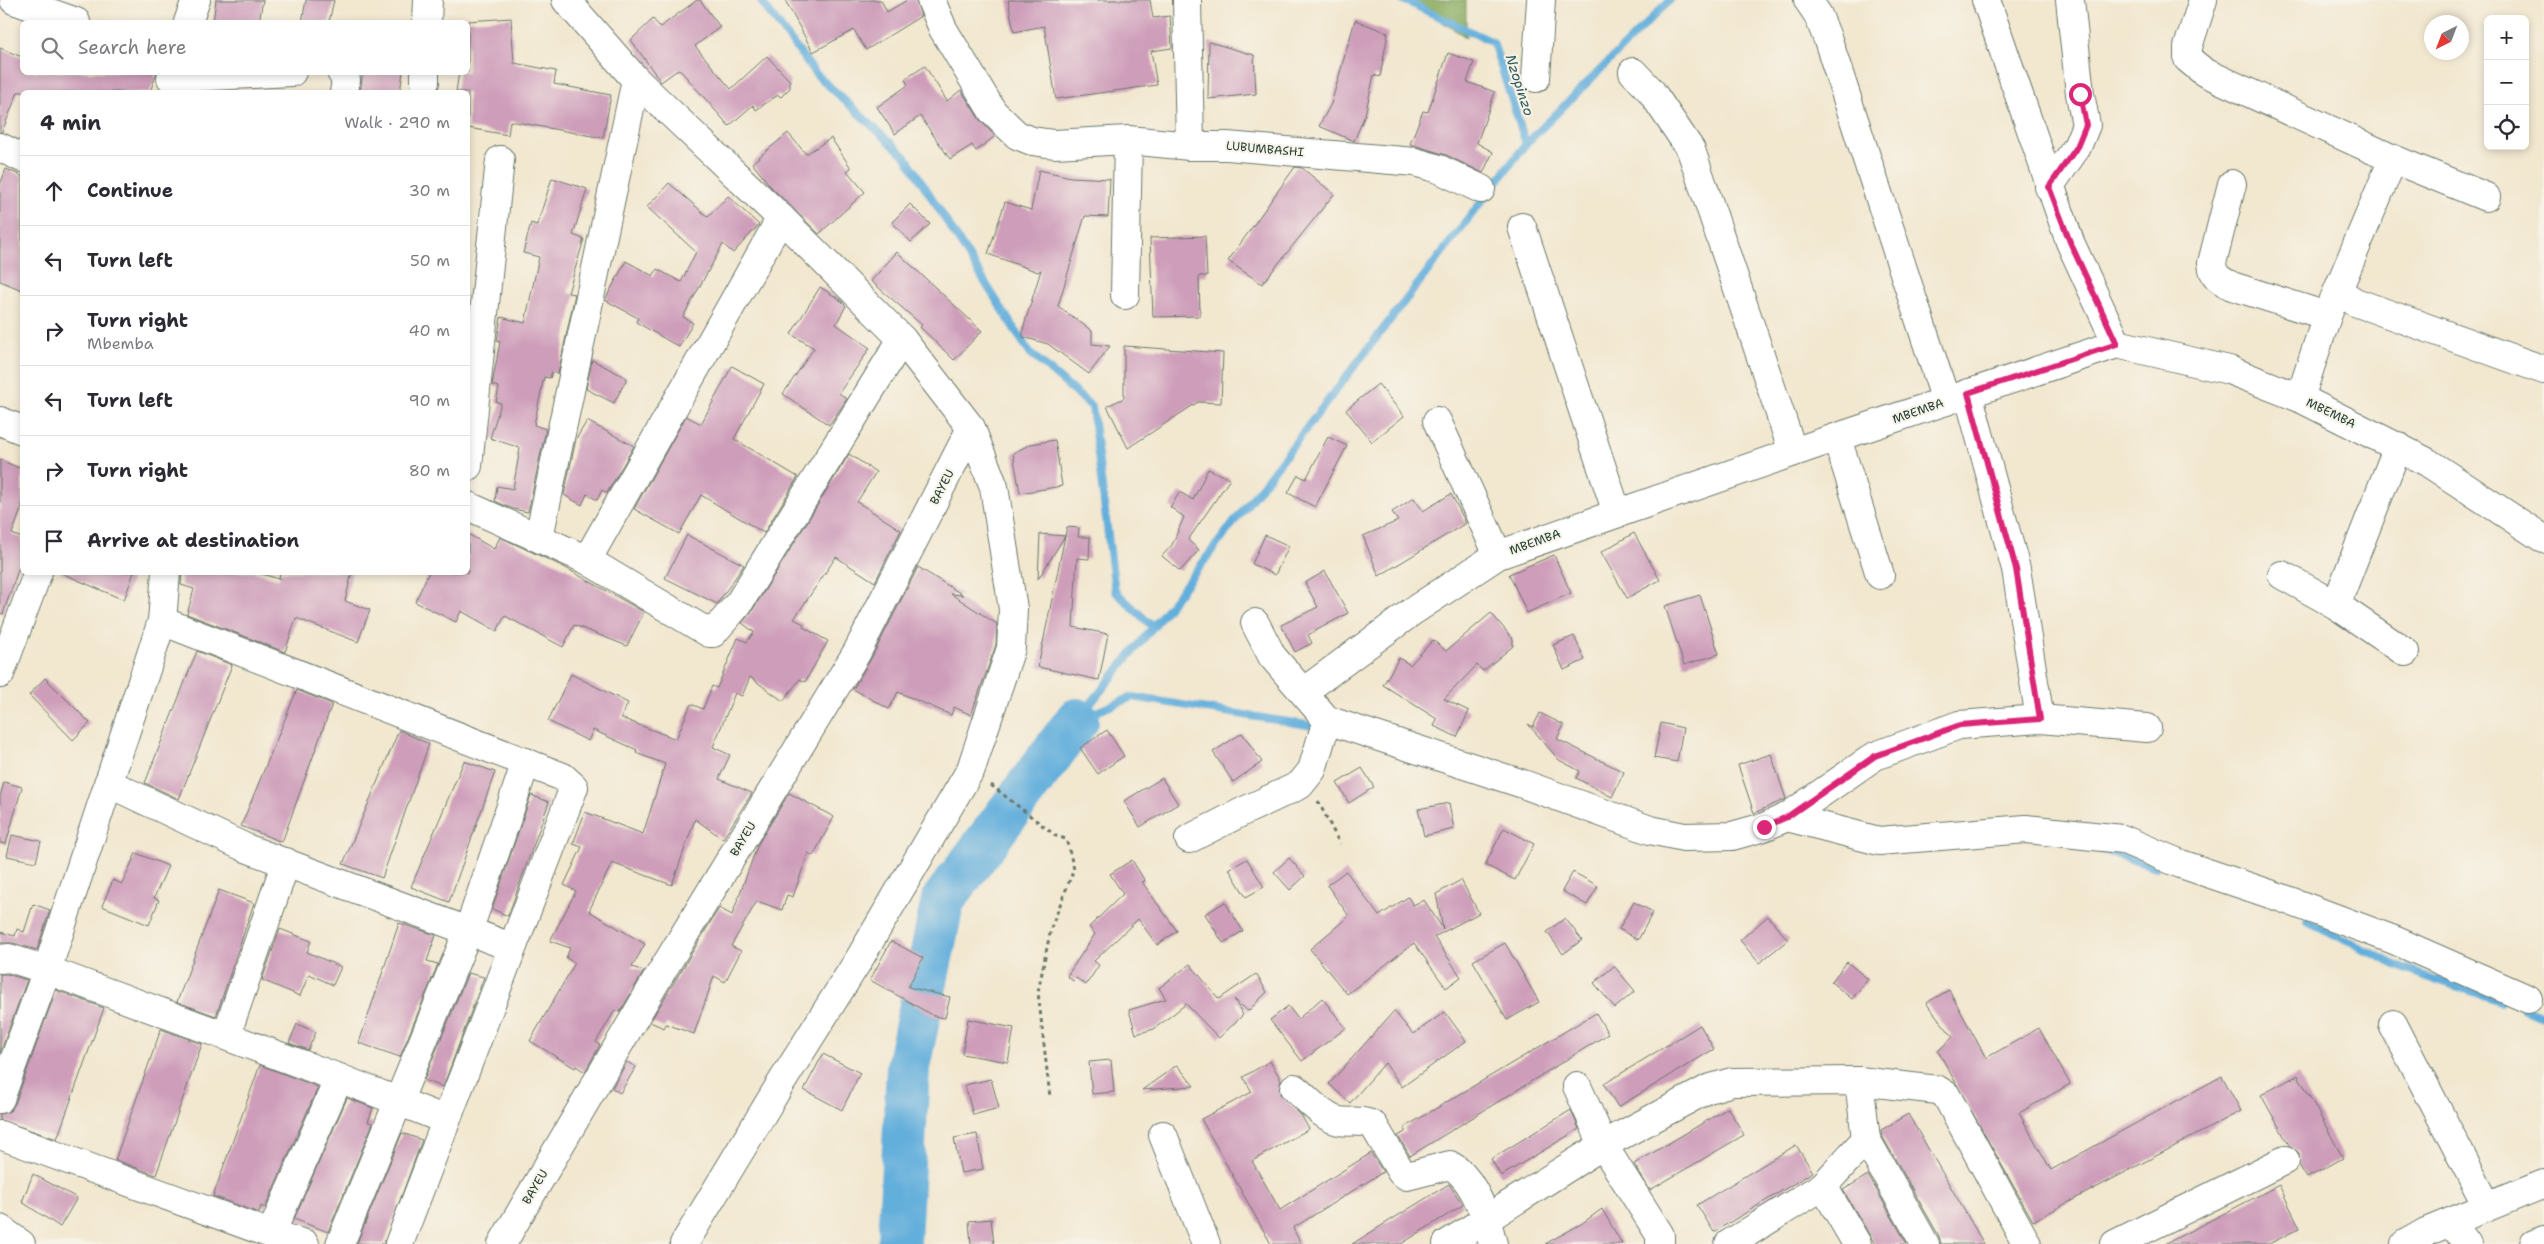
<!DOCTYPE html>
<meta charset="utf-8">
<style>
body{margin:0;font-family:"Shantell Sans",sans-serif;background:#f2f2f3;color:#2b2b33}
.controls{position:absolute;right:15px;top:15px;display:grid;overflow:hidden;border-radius:8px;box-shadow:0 2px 8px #0003}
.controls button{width:45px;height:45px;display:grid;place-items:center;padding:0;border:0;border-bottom:1px solid #e1e1e2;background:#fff;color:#2b2b33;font:25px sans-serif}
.compass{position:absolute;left:2424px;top:15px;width:45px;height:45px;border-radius:50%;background:#fff;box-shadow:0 2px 8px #0003;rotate:222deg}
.stop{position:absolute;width:15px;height:15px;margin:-11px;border:4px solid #db2777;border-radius:50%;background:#fff}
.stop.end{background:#db2777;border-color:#fff;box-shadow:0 1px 5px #0008}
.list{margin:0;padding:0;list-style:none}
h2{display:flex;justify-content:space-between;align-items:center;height:65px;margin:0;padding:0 20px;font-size:21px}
h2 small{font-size:16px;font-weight:400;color:#7c7c81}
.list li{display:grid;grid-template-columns:32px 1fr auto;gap:15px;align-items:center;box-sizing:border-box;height:70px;padding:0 20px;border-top:1px solid #e1e1e2}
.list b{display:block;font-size:19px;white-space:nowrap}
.list p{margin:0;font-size:16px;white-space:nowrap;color:#7c7c81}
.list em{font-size:16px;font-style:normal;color:#7c7c81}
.icon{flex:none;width:28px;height:28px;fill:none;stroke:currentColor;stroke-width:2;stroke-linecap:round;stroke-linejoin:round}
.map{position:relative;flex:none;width:2544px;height:1244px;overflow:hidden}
.search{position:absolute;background:#fff;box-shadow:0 2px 8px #0003;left:20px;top:20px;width:450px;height:55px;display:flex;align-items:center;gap:12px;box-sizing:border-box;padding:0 18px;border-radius:8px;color:#7c7c81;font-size:19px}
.panel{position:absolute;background:#fff;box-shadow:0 2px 8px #0003;left:20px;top:90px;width:450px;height:485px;border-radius:8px}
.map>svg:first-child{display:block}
</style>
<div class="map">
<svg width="2544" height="1244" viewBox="0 0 2544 1244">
<rect width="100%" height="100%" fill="#f7f3e8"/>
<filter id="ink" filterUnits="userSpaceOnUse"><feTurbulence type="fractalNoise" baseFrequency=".02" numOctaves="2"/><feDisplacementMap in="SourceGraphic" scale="10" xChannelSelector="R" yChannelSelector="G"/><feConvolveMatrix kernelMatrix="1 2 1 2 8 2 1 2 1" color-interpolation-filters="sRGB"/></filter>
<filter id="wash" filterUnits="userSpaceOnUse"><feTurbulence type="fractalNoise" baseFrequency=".0096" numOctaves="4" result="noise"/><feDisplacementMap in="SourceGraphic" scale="20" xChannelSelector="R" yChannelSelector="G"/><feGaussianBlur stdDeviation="1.12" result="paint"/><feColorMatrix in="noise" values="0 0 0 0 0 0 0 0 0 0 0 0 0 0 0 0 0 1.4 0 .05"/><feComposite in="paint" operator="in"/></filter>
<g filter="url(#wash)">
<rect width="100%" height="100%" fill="#f2e7cf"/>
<!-- forest -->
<polygon fill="#8aac61" stroke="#54744a" points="1407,0 1466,0 1466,37"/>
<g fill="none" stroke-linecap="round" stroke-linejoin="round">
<!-- stream -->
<g stroke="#63afdc" stroke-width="8">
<polyline points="760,0 815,73 906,157 1029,352 1092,407 1115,591 1153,627"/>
<polyline points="1403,0 1493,42 1526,144"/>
<polyline points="1078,719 1153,627 1526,144 1670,0"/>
<polyline points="1077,720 1132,697 1320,727"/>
<polyline points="2097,848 2155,867"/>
<polyline points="2307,921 2404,969 2501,1001"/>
<polyline points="2524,1009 2544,1016"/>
</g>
<!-- river -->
<polyline stroke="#63afdc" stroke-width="44" points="899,1244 908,1067 943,900 1077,720"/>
</g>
<g id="blocks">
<!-- building -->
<g fill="#ce9dba">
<polygon points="216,0 263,0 259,22 213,22"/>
<polygon points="306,0 334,0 329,22 302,22"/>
<polygon points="697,0 700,0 720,27 695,46 731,89 767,56 790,81 790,88 781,97 778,95 756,110 753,105 729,126 679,69 661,82 631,40 653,19 660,27"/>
<polygon points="785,0 881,0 887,12 907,0 916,0 921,16 866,50 854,30 813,52"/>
<polygon points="1008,0 1150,0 1153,18 1170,16 1172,48 1151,51 1157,85 1056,99 1044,26 1014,32"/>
<polygon points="511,18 514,63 556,71 554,84 611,95 603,138 510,121 508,135 468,128 468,92 456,92 459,72 468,72 468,21"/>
<polygon points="1355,20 1388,33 1380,77 1374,75 1365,115 1354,141 1319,126 1331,104"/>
<polygon points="1209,42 1254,55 1256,94 1208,99"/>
<polygon points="0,48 22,57 22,72 157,72 150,92 18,92 2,132 0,132"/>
<polygon points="1448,53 1474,62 1467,82 1495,92 1477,143 1493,152 1483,173 1446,155 1410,144 1423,111 1428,112"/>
<polygon points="925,66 947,101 961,90 980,120 995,136 976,151 972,145 950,159 920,116 895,134 877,107 908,85 905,79"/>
<polygon points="363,72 403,72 400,92 360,92"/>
<polygon points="788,133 806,154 831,138 851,168 847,171 865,192 819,234 771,187 752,163"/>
<polygon points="1295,167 1302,168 1334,194 1262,284 1228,261"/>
<polygon points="6,169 22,176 22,290 0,281 0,185"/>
<polygon points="1039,170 1071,177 1110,179 1108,217 1085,216 1058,306 1092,331 1092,344 1110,346 1089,374 1048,344 1023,337 1023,329 1041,270 1038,272 988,254 1005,202 1031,210"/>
<polygon points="552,178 587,189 573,235 584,239 568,293 575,294 558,374 552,371 550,378 544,377 534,425 546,429 528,512 513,509 495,501 497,486 513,489 520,448 490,438 501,403 496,402 499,387 492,385 500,342 497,341 501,317 525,323 539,257 523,253 531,223 537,225"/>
<polygon points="669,183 708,217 728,196 759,225 733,253 723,244 683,317 693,323 679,347 636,322 638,318 605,300 626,261 653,276 657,269 681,282 696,252 647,207"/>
<polygon points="910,204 930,224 911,242 892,222"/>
<polygon points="1205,236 1207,276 1199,276 1200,316 1153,317 1150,238"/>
<polygon points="897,252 982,331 954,360 920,327 922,325 871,281"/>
<polygon points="820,287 839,299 846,306 836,324 870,348 839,393 847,399 829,425 783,394 814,348 791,334"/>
<polygon points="1124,346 1223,353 1221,403 1198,402 1128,448 1107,406 1124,398"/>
<polygon points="592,360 627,378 614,403 586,389"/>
<polygon points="732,366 764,384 734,439 798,477 764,533 701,495 679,534 634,509 686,416 701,424"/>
<polygon points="1378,384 1404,416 1372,442 1346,410"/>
<polygon points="587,421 634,446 607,493 602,490 597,500 587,494 582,505 564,495 576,439"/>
<polygon points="1328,437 1347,446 1315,507 1288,493 1298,475 1306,479"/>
<polygon points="1055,440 1062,486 1020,493 1013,453 1031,444"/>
<polygon points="849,454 876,472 857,502 901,530 875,582 836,557 794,619 804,624 803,627 828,641 805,682 800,679 783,701 750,677 742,696 735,693 713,747 730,755 719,779 752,793 723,839 695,819 672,885 612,863 589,911 645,944 632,967 644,971 620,1012 615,1010 596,1042 600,1045 585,1072 576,1066 575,1068 530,1041 575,963 566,958 570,948 550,941 576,891 564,885 582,847 573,844 585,812 643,834 665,764 636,753 637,750 593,730 588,741 548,721 571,674 628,703 621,718 676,739 691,704 703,709 712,686 717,688 738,638 747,642 754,632 742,623 752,611"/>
<polygon points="0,460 22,469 22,507 12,534 22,538 22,558 3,614 0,613"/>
<polygon points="1208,469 1230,479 1188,540 1199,550 1180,571 1162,556 1172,545 1184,517 1170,507 1180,492 1193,500"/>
<polygon points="1451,494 1466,523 1379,576 1363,536 1398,521 1392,512 1414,498 1423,511"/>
<polygon points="1067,527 1079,528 1078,537 1090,537 1089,559 1077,558 1073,627 1108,634 1099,680 1038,667 1065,536 1038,579 1040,534 1065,536"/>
<polygon points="1634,533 1660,580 1627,598 1601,552"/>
<polygon points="468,534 494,549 500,537 564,567 644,612 627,646 574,625 563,647 505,616 497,631 461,611 456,622 415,602 429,572 468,572"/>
<polygon points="687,535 744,565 717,604 665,578"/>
<polygon points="1265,535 1289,546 1275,575 1252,564"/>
<polygon points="1554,555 1571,593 1527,613 1509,574"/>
<polygon points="918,567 963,595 951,594 997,624 996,645 971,715 954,707 951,715 898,692 889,709 853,689 871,659"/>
<polygon points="1325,571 1348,613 1308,635 1312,643 1295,652 1281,625 1318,607 1305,583"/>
<polygon points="59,572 134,572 124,600"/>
<polygon points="182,572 255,572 279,579 280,572 352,572 345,601 370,610 358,642 296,618 285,652 187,614 194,589 181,585"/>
<polygon points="1700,595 1719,654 1684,665 1665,606"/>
<polygon points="1491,613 1513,639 1513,646 1483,671 1477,665 1444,699 1469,711 1457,737 1434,726 1437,719 1383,685 1399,658 1410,665 1433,640 1446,651"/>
<polygon points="1574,636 1585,660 1564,670 1553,645"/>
<polygon points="197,651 232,665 179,799 145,783"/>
<polygon points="45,678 90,723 73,740 29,695"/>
<polygon points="297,690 332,704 282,842 241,826"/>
<polygon points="1540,713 1564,725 1557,739 1624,772 1612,797 1576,778 1580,771 1559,760 1528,724 1533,727"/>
<polygon points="1661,723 1683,728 1677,762 1654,758"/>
<polygon points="399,730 429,744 382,878 343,864"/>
<polygon points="1107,730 1124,756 1098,774 1080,748"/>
<polygon points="1242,733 1262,762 1233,782 1213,752"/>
<polygon points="1771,754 1786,799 1754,813 1738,765"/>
<polygon points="464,761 495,772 449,902 411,887"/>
<polygon points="1362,768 1374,787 1349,803 1337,783"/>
<polygon points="1162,778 1178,804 1140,827 1124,801"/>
<polygon points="4,782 22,787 6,844 0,843 0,797"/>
<polygon points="789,793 834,817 813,856 808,853 793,897 787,895 782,910 757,901 731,946 741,951 725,982 714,976 694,1034 666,1024 664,1028 650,1022 719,908 732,915 758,844"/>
<polygon points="531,795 549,802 508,916 492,909"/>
<polygon points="1449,803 1454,829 1424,836 1418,809"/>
<polygon points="1504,828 1534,844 1515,880 1485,865"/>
<polygon points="12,835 41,841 36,862 7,856"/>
<polygon points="136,853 168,866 154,898 159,900 149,925 102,906 113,880 122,884"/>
<polygon points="1289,858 1305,876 1290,890 1274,872"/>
<polygon points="1247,859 1264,887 1246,897 1229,869"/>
<polygon points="1132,860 1145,881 1142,882 1177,931 1157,945 1138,919 1094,961 1099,965 1086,985 1076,978 1073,981 1067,976 1095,934 1089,927 1123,894 1110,874"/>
<polygon points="1346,871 1379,916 1408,897 1413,905 1424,900 1443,929 1436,894 1461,880 1479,913 1434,937 1461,977 1446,988 1414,943 1347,994 1310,949 1349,916 1327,885"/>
<polygon points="1573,872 1598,886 1587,905 1562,891"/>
<polygon points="219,890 254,903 216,1016 177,1002"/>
<polygon points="1225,902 1243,931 1223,943 1205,914"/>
<polygon points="1634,902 1653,912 1638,940 1619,929"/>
<polygon points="33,904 50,910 37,950 13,943 0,943 0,932 15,936 17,929 24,932"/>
<polygon points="1768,916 1788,940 1759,963 1740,940"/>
<polygon points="1565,918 1582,940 1563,954 1547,932"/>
<polygon points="399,923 436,935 427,961 438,964 400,1057 359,1043"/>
<polygon points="280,929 311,941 307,952 341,967 333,985 309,974 300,996 262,980"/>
<polygon points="891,941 923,958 908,987 950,997 945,1018 934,1016 870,980"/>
<polygon points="1505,943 1539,1002 1507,1020 1473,961"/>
<polygon points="1847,962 1868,979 1852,999 1831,982"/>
<polygon points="1190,964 1219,999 1256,974 1267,992 1248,1011 1234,999 1243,1015 1219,1038 1186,1004 1154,1029 1136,1034 1129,1010 1166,999 1159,988"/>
<polygon points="1614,966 1635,991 1615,1008 1594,983"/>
<polygon points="468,973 484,977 443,1087 424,1080"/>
<polygon points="0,974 7,974 27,980 0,1053"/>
<polygon points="56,990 104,1008 57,1139 0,1120 0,1114 10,1111 15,1104"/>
<polygon points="1949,990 1986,1058 2039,1028 2070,1084 2019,1113 2051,1170 2222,1076 2241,1111 2033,1221 1938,1051 1953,1037 1926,1003"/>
<polygon points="1322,998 1346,1028 1302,1061 1270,1020 1288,1006 1298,1019"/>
<polygon points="1394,1011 1413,1034 1445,1012 1466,1041 1402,1087 1385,1063 1350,1103 1329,1084"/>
<polygon points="1596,1013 1608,1034 1410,1156 1398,1136 1405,1132 1405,1127"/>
<polygon points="968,1019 1014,1028 1008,1062 962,1054"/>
<polygon points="297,1024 316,1032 308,1050 289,1043"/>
<polygon points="1700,1025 1714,1049 1618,1107 1604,1084"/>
<polygon points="161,1029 202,1044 156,1175 115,1160"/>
<polygon points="823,1054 860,1073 842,1110 804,1090"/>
<polygon points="1111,1060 1114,1092 1092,1094 1089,1062"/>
<polygon points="1270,1061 1281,1080 1280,1094 1301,1115 1309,1129 1252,1161 1280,1210 1371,1153 1383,1172 1293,1228 1301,1244 1271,1244 1201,1119 1252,1092 1243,1077"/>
<polygon points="627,1062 636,1067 620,1093 612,1088"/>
<polygon points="260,1065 318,1087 265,1208 261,1206 259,1213 213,1196"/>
<polygon points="1177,1065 1194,1086 1142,1090"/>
<polygon points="2298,1075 2343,1158 2307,1178 2299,1165 2299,1153 2289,1145 2261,1095"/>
<polygon points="991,1079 999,1108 973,1115 965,1085"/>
<polygon points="347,1098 373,1108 368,1122 373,1123 328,1232 294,1219"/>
<polygon points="1728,1108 1744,1135 1650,1190 1634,1164"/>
<polygon points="1571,1110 1579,1129 1501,1176 1491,1159"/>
<polygon points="1908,1114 1984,1244 1941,1244 1939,1236 1881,1134 1881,1130"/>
<polygon points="402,1133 422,1140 384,1244 357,1243"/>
<polygon points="977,1134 983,1169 961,1173 954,1138"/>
<polygon points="1796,1145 1813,1172 1714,1232 1697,1205"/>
<polygon points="33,1174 77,1198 60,1227 22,1202"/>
<polygon points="1868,1175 1907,1244 1875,1244 1843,1190"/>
<polygon points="1449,1184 1463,1205 1401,1244 1352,1244"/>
<polygon points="2279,1185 2300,1228 2269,1244 2165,1244"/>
<polygon points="1602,1209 1622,1244 1545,1244 1581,1224"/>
<polygon points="991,1219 994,1244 971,1244 969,1221"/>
</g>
</g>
</g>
<g filter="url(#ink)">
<use href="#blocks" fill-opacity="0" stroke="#69786a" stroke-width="1"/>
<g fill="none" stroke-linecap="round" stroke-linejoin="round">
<!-- minor casing -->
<g stroke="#69786a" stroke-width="30">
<g id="minor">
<polyline points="14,0 76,22"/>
<polyline points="566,0 636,80 781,218 902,339 971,428 994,487 1013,609 1011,648 971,769 858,961 778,1088 684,1244"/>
<polyline points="931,0 943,29 993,112 1017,135 1032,141 1054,144 1128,140 1190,146"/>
<polyline points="1187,0 1190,146 1227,146 1415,162 1439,169 1481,189"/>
<polyline points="1808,0 1818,15 1828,40 1946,401"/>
<polyline points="1986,0 2070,242 2117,344"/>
<polyline points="2203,0 2188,47 2188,59 2204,72 2393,159 2486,197"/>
<polyline points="188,22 196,0"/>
<polyline points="427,22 428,0"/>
<polyline points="341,72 346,80 344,92"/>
<polyline points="1633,72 1651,91 1691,150 1793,452"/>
<polyline points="171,78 292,72"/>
<polyline points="1536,78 1541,0"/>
<polyline points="425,82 425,72"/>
<polyline points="0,147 22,158"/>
<path d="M2232,184L2212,263C2213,277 2220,280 2232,286L2327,316"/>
<polyline points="2049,187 2077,147 2086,125 2080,94 2070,0"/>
<polyline points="1522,227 1617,513"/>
<polyline points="2338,291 2355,302 2544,370"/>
<polyline points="1125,295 1128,140"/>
<polyline points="1968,393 2016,569 2040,719"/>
<polyline points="2300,398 2327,316 2393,159"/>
<polyline points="0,421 22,430"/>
<polyline points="1437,421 1498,555"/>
<polyline points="1837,438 1880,575"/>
<polyline points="468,466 500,160"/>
<polyline points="468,506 587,560 709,633 713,633 739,603 902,339"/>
<polyline points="539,537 636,80"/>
<polyline points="587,560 781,218"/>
<polyline points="2282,575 2336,605 2405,652"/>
<polyline points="2336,605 2398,446"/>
<polyline points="162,621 166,572"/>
<polyline points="1255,623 1272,656 1327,720 1523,784 1650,830 1684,837 1732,836 1764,827 1787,817 1875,756 1959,725 2040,719 2147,728"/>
<polyline points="0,674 38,572"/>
<polyline points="1303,692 1413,611 1498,555 1820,443 2117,344 2229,370 2300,398 2427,462 2544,539"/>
<polyline points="108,783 246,848 511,947"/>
<polyline points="1787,817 1879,841 2026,829 2122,839 2181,864 2282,898 2394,940 2528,999"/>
<polyline points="1189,839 1244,811 1300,785 1312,770 1327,720"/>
<polyline points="0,959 9,958 47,970 162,621 563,777 574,787 399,1244"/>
<polyline points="2393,1024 2487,1206"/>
<polyline points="226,1036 286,862"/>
<polyline points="1859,1081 1866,1139 1925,1244"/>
<polyline points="1577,1086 1603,1145 1660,1235 1660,1244"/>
<path d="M1294,1088C1307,1098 1323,1118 1339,1121C1351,1123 1364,1119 1374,1126L1401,1172L1407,1176L1450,1165C1474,1178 1487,1219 1493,1244"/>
<polyline points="0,1099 47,970 339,1078 446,1120"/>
<polyline points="0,1135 271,1234 305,1244"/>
<polyline points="1163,1135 1206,1244"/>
<polyline points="2451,1222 2467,1244"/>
<polyline points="0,1229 21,1244"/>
<polyline points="271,1234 339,1078"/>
<polyline points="340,1244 469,929 526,762"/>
<polyline points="502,1244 659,976 857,652 971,428"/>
<polyline points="1447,1244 1603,1145 1708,1089 1732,1082 1859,1081 1938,1090 1946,1095 2027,1244"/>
<polyline points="1729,1244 1823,1186"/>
<polyline points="1857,1244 1823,1186 1866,1139"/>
<polyline points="2115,1244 2285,1160"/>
<polyline points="2534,1244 2544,1240"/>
</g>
</g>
<!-- major casing -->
<g stroke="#69786a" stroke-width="30">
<polyline id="major" points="2405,1244 2426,1232 2544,1184"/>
</g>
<!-- path -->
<g stroke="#69786a" stroke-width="3" stroke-dasharray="4 4" stroke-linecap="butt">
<polyline points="991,785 1056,836 1066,839 1074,869 1051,928 1038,992 1050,1097"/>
<polyline points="1318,801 1340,844"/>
</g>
<!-- minor -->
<use href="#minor" stroke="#fff" stroke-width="28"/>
<!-- major -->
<use href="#major" stroke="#fff" stroke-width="28"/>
</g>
</g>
<g fill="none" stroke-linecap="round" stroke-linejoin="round" filter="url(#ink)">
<!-- route -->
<polyline stroke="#db2777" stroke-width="6" points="1764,827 1787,817 1875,756 1960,725 2040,719 2016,569 1968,393 2117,344 2070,242 2049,187 2077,147 2086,125 2080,94"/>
</g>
<g text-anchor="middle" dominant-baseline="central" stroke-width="4" stroke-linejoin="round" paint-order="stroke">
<!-- street labels -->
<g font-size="12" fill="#1f3d34" stroke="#f7f3e8">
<text transform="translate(1265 149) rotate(5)">LUBUMBASHI</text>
<text transform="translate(1918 411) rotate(-19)">MBEMBA</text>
<text transform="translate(2331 413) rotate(26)">MBEMBA</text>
<text transform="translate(942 487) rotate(-63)">BAYEU</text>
<text transform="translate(1535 542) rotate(-20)">MBEMBA</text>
<text transform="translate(743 839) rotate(-59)">BAYEU</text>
<text transform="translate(535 1187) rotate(-60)">BAYEU</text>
</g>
<!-- water labels -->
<g font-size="14" font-style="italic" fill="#305a5e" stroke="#f7f3e8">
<text transform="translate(1520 85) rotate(72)">Nzopinzo</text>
</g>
</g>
</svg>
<div class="controls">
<button>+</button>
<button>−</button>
<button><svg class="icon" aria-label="locate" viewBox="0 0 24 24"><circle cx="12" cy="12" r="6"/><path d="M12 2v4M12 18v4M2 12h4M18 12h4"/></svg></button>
</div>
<svg class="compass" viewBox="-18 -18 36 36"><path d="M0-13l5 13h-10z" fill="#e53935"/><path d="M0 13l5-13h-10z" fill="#7c7c81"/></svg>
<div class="stop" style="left:2080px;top:94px"></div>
<div class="stop end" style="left:1764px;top:827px"></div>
<div class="search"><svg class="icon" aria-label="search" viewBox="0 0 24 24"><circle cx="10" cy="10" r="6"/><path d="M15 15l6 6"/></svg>Search here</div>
<section class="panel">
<h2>4 min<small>Walk · 290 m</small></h2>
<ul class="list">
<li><svg class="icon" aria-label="ahead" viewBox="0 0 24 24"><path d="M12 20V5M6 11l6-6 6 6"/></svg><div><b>Continue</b></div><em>30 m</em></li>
<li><svg class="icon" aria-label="left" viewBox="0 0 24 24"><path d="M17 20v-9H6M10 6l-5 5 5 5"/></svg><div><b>Turn left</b></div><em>50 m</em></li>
<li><svg class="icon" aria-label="right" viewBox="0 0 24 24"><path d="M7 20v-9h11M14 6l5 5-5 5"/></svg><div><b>Turn right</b><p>Mbemba</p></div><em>40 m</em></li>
<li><svg class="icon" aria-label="left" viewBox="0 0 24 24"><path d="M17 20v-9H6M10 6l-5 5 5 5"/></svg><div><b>Turn left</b></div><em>90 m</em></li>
<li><svg class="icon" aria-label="right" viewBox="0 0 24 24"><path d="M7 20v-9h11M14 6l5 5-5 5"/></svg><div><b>Turn right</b></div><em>80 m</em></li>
<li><svg class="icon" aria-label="arrive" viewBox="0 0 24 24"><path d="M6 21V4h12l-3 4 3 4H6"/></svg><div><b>Arrive at destination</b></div></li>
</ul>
</section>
</div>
